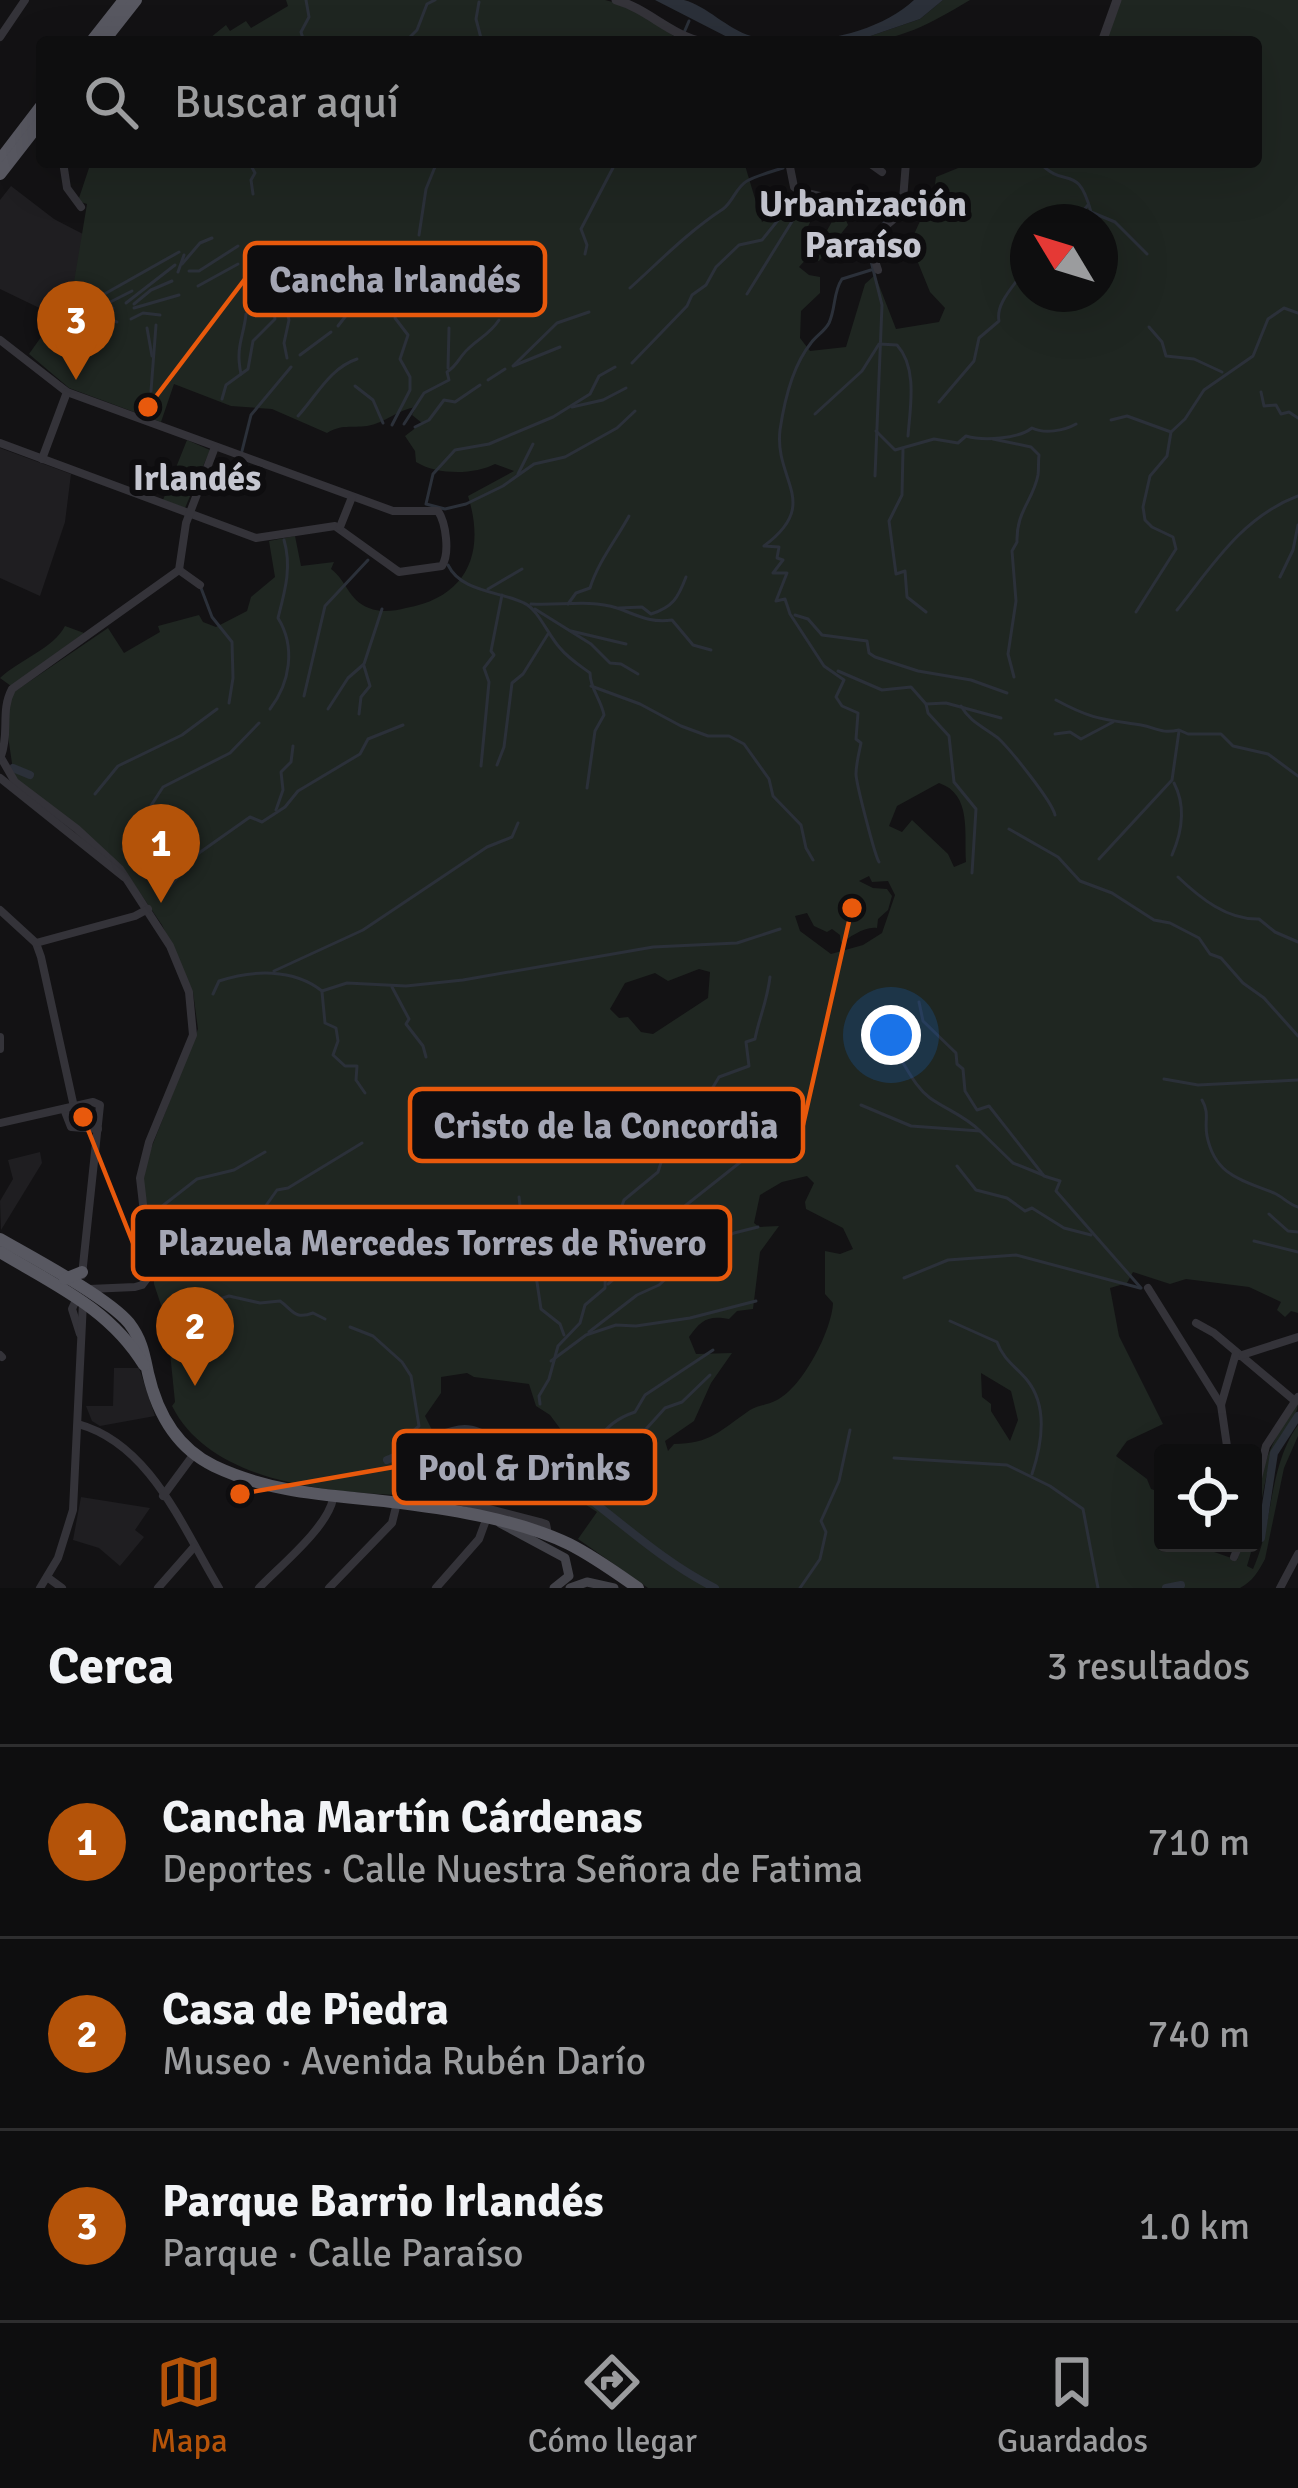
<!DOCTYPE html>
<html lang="es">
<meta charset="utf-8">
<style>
body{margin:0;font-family:Signika,sans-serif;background:#171718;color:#f1f3f6}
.controls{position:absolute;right:36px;bottom:36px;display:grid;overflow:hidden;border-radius:12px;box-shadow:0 12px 48px #0002}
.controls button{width:108px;height:108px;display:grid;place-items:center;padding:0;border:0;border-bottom:3px solid #2e2e2f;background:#0e0e0f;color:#f1f3f6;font:60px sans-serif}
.compass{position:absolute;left:1010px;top:204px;width:108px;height:108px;border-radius:50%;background:#0e0e0f;box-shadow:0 12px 48px #0002;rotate:308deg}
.you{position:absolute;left:891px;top:1035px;width:42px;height:42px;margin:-30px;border:9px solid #fff;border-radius:50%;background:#1a73e8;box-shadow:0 0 0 18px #1a73e833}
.badge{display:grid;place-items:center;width:78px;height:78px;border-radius:50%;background:#b45309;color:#fff;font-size:39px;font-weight:700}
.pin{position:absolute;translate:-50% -99px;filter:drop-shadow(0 3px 6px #0008)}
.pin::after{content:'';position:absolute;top:63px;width:42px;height:36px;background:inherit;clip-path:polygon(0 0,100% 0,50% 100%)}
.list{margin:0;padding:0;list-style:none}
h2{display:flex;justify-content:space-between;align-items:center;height:156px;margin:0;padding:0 48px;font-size:51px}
h2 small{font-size:39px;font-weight:400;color:#9b9c9e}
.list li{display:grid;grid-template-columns:78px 1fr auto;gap:36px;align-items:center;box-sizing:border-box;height:192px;padding:0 48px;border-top:3px solid #2e2e2f}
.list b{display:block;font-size:45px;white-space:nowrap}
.list p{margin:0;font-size:39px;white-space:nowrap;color:#9b9c9e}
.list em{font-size:39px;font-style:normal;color:#9b9c9e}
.icon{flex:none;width:66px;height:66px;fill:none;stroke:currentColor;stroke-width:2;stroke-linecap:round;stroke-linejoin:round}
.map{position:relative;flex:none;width:1298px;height:1588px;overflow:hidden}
.search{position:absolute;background:#0e0e0f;box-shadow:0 12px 48px #0002;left:36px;right:36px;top:36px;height:132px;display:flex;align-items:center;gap:30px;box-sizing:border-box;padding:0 42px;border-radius:12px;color:#9b9c9e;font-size:45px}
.sheet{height:732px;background:#0e0e0f}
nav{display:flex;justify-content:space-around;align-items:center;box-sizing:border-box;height:168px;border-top:3px solid #2e2e2f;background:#0e0e0f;font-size:33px;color:#9b9c9e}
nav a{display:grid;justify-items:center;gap:6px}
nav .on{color:#b45309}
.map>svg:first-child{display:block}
</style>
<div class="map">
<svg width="1298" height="1588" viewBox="0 0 1298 1588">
<rect width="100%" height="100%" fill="#131214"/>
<!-- built -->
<g fill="#1f1e21">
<polygon points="11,186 54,219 131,259 59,302 56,316 0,289 0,200"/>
<polygon points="0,448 71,474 65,522 40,596 0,578"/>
<polygon points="40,1152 42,1163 1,1230 0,1201 13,1179 8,1160"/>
<polygon points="114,1368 139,1368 155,1416 100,1426 92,1421 86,1406 113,1406"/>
<polygon points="81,1497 150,1508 135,1530 144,1537 120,1566 99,1548 73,1540"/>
</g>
<!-- green -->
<g fill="#1f2621" fill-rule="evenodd">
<polygon points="286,0 605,0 632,7 682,42 205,42 226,25 230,31 246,21 251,28 288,6"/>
<path d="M943,0H970C931,23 899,42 853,42L920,19Z"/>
<path d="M1120,0H1298V1313L1291,1311L1285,1317L1277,1310L1281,1302L1249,1287L1186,1279L1170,1284L1133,1272L1127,1283L1110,1288L1119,1336L1163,1424L1127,1441L1116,1456L1147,1479L1151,1489L1163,1493V1543H1201L1200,1547L1237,1560L1244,1543H1253C1253,1486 1266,1447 1298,1401C1298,1422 1279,1433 1273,1452C1261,1489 1259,1529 1247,1566L1253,1569C1274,1523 1268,1467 1298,1425V1436L1284,1468L1265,1559C1258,1572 1253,1581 1240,1588H648L578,1539L597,1512L542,1476L570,1442L550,1415L536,1406L529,1384L474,1377L467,1373L441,1377V1393L425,1416L440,1446L392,1466L395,1495C320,1491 210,1481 172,1406L175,1402L167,1323L154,1284V1243L143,1183L147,1159L198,1029L193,992L162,925L121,865L14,777L6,722L11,694L108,628L124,653L160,632L158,626L199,615L203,622L216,627L247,611L251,597L275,577L269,541L295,536L301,566L334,562L331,569C347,581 348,600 369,608C381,613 394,611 406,608C467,597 486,553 468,496L514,471L495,464C474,475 437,475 416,462L415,451L405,436L422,423L412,415L416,407C397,410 385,423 367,426C352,428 341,424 327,433L272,409L231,406L174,384L161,422L69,388L29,354L56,316L59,302L72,294L87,204L78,201L89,168L95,162H744L762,222L794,198L821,199L804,235L819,245L840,207L848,225L819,261L809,256L799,267L809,275L820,277V293L801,311L800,338L810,351L846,347L865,284L875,275L896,329L939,322L945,308L930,292L910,243L927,206H932L936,177L973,162H1256V42H1105ZM1028,222H1100V294H1028ZM939,783C972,794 964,833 966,862L954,867L948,854L912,820L902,832L889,826L897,806ZM869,876L872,882L888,881L895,895L882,933L863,945L831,954L800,931L795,916L807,913L814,926L827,932L832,929L840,935L841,943C849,938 864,926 877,928L878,919L888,910L892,896L887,889L873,888L859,881ZM699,969L710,972L708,998L653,1034L641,1032L628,1017L619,1018L610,1009L625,983L655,973L668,981ZM807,1176L814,1183L805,1202L806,1209L843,1228L853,1249L840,1254L825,1251V1294L833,1303C832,1330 803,1387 777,1400C768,1405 759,1405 750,1410C721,1430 710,1444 674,1444L668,1451L665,1441L694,1421L711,1383L732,1353L696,1354L689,1337C701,1320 708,1315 729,1319L737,1311L753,1309L760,1252L779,1226L759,1227L754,1223L760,1195L782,1182ZM981,1373L1011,1391L1018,1420L1010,1441L991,1411V1404L982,1397Z"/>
<polygon points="187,440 210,450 185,508 163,500"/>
<path d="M65,626L84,633L11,686L0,678C19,660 54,648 65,626Z"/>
</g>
<!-- water -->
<path fill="#2b3039" d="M655,0C663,0 676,0 684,0C707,6 727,29 751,36C800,50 877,35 914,0H943L920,19L853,42H737Z"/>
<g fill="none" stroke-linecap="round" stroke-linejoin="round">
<!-- stream -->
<g stroke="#2b3039" stroke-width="3">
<polyline points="479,2 476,19 482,42"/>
<polyline points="304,42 301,32 309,17 306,0"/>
<polyline points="405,42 417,30 427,4 435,0"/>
<polyline points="680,42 689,21"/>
<polyline points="249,162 255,173 251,180 253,194"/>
<path d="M1039,162C1066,191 1077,161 1091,212L1115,222L1147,254"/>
<polyline points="1074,222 1088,205"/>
<polyline points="878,229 901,206"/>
<polyline points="419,235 426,189 437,162"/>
<polyline points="869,253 882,305 875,476"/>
<polyline points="585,254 587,245 581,229 616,162"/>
<polyline points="182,264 200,243 212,238"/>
<path d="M871,270L842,279C833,292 836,308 829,323C825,331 816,336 811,343C793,365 784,403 780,430C774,481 822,503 764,546L779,547L777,558L783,560L773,573H787L776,601L785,599L790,614L824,666L844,680L836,697L842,706L858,713L856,739L861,743C859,753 856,764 856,774C856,783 875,856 879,862"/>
<polyline points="189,271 199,271 238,246"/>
<polyline points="178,272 184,255"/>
<polyline points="198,286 238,264"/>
<path d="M630,288C661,260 689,231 723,209C733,202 736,187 747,181C758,175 771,172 783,168"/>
<polyline points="747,294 796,215 801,200"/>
<polyline points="126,303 175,265"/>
<polyline points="134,304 151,290 172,281"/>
<polyline points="134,308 179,295"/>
<polyline points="131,319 143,313 160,315"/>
<polyline points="53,323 179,252"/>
<polyline points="338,326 358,300 385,274"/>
<polyline points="1149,327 1162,342 1166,356 1194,359 1222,372"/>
<polyline points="147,328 152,356"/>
<polyline points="91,332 98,319 113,308"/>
<polyline points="47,334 132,291"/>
<polyline points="63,349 111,320 117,322"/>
<polyline points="300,355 331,332"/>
<polyline points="287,358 284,343 289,320 283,296 289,275"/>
<polyline points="632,363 687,306 692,295 706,285 716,267 739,245 762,240 783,214 801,198"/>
<polyline points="514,365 557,323 589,312"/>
<polyline points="513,366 560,347"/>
<polyline points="615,367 599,376 590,394 553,417 489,444 455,450 433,474 426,504 445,509 466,504 503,486 534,464 565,457 617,428 635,411"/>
<polyline points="448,368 449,328"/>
<path d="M241,374C235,347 244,336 246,314"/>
<polyline points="488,380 505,369"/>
<polyline points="355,386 373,400 383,423"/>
<polyline points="151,391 156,325"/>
<polyline points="1261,392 1264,406 1276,405 1281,414 1289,412 1298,418"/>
<polyline points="222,399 226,385 248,369 253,341 275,319 269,284"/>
<path d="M939,402L974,361L979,338L999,321C995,301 1019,282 1028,264"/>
<polyline points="572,407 603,400 626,388"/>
<path d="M815,414L862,371L879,344L897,345C918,368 910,408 908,436"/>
<path d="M298,416C317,395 330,368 357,359"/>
<polyline points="1111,420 1127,416 1171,432"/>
<path d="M404,424L424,393L449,380L447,372C458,365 459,357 468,349C479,338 490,334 499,320"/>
<polyline points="392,425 410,390 410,377 400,359 408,335 395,318 400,289"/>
<polyline points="415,427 429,420 444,400 455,402 480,385"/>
<path d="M876,431L895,450L934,439L958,443L966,436C983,441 1018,439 1032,428C1044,434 1064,431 1076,424"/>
<path d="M993,439L1031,447L1039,455C1038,462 1039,468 1038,475C1033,501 1016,511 1017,542L1012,551L1016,601L1008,654L1014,677"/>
<polyline points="903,449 902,495 889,521 896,574 905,571 907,597 926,612"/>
<polyline points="242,451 251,415 291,367"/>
<polyline points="518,474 533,444"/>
<path d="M448,565C461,592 499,591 524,603C538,609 548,635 560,648C568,658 579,665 590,673C590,689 601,699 604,715L595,731L587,788"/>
<polyline points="1280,577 1293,550 1298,525"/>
<polyline points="201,588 212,617 232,642 233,678 229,703"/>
<polyline points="488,589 522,569"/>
<path d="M531,604C559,606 589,599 617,608C637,615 649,623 672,620L693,645L711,650"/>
<path d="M568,604L576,593L590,588C598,562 616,540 629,516"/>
<path d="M619,608L642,607L651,614C673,607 678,598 686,577"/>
<polyline points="535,609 591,644 610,663 621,664 638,674"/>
<path d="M1177,610C1212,566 1242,517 1298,496"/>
<polyline points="1136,612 1176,549 1173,537 1152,527 1145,520 1143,507 1150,476 1167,456 1171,432 1185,419 1204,390 1253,356 1268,319 1284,308 1298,313"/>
<polyline points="795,615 808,619 822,635 867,641 869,653 875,657 918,671 971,680 1007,693"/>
<polyline points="571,631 626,644"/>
<polyline points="838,671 882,690 911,687 926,704 946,703 1001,718"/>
<polyline points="591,686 640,704 681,726 708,736 729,736 744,744 769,779 773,796 801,825 806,848 813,860"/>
<polyline points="304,696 325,606 368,560"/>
<path d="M1056,700C1093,720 1103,719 1141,725C1157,728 1161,734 1179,730L1188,734H1221L1233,746L1268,754L1298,776"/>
<polyline points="926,704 928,713 949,736 954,782 976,809 972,873"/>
<path d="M961,706C970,722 984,727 998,738C1009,748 1052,801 1055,815"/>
<path d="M270,709C290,683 296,647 278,618C285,591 292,567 284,540"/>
<polyline points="328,709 348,678 364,664 382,609"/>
<polyline points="359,714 361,697 370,686 364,666"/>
<polyline points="1055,734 1070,732 1081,739 1113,722"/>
<polyline points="497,765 504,747 512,683 523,674 548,634"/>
<polyline points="481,766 489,682 484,668 494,655 491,651 502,595"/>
<polyline points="95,794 118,766 182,735 217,709"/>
<polyline points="276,810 283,790 281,772 291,762 293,746"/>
<polyline points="1009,829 1058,857 1080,881 1112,893 1154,920 1170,923 1199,938 1210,954 1221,958 1243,983 1264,998 1298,1036"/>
<polyline points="123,849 163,787 230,753 259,723"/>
<path d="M1172,855C1182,832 1186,806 1174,783"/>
<polyline points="1099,859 1172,780 1179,731"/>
<path d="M1178,877C1200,898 1227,920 1259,919L1275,932L1298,942"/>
<polyline points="170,886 199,853 250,817 262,822 285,807 298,791 360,754 368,739 403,725"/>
<polyline points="274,971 363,930 487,847 512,837 518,823"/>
<polyline points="392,987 409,1019 406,1024 423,1046 426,1057"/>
<polyline points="322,992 325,1023 336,1028 338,1041 333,1055 345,1066 357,1066 356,1080 365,1093"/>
<path d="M213,994L219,981C252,970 293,968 322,991L347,983L406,986L463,980L653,947L737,943L780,929"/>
<polyline points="919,1002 923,1021 956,1053 957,1064 963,1069 965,1091 977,1110 989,1106 1044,1176 1060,1181 1056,1191 1141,1288"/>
<path d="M881,1036C903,1053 908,1081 930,1098C947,1110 965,1116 980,1131"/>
<polyline points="1164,1079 1198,1085 1298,1080"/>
<path d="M1202,1100C1210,1114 1204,1121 1207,1136C1215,1176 1242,1180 1274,1193C1283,1197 1288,1204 1298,1207"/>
<polyline points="861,1105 911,1126 980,1131 1013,1163 1043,1175"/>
<polyline points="957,1166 976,1190 1007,1198 1025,1211 1032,1208 1064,1228 1091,1235"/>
<polyline points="519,1197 521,1214 530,1227 538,1255 535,1269 541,1309 560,1324 564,1335"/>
<polyline points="156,1211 197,1179 234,1170 265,1152"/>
<polyline points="1269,1214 1288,1231 1298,1232"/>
<polyline points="160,1230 192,1251 233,1232 243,1219 260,1214 277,1190 288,1188 362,1143"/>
<polyline points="1254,1241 1298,1252"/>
<polyline points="904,1278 948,1260 1016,1255 1140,1288"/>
<polyline points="608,1284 647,1251 651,1241 676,1213 762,1145 776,1122"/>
<path d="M196,1293L205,1295L207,1303L229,1296L260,1303L280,1301C293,1310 294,1320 313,1313L325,1319"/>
<polyline points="179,1295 191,1293"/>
<path d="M950,1321L997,1342C1003,1359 1015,1366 1027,1380C1048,1406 1042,1444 1032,1474"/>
<polyline points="350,1327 373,1336 402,1362 411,1376 419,1426 405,1438 392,1458"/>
<polyline points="589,1332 637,1295 659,1285 691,1256 734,1233 758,1227"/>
<polyline points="551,1361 586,1335 616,1325 636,1326 690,1318 756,1301"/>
<path d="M540,1404L539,1396L549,1379L558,1346L580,1323L585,1305L605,1288L606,1251L624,1200L658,1172L664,1153L690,1123L692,1113L699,1111L719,1077L749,1066L746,1042L755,1039C759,1018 767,1002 770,977"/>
<polyline points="894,1458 1007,1465 1050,1486 1083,1509 1098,1588"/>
<path d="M562,1477C570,1463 579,1459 589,1448C605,1431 611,1420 635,1412L645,1395L713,1350"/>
<polyline points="583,1492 601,1479 665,1408 682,1402 710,1375"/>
<polyline points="800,1588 820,1559 826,1532 821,1521 839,1481 850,1430"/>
</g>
<!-- canal -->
<g stroke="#2b3039" stroke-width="8">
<polyline points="13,768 30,775"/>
<path d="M387,1460C410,1451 440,1430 465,1429C477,1429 489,1437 500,1442C581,1478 637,1549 715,1588"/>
<polyline points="1261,1538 1274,1453 1298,1416"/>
<polyline points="1166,1588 1181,1585"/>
</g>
<!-- minor -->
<g stroke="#343339" stroke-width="8">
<polyline points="0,37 25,0"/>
<polyline points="63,162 67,188 81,207"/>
<path d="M789,162L794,187C811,199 837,192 848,213"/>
<polyline points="868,162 882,172"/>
<polyline points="878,270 870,246 881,230 902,212 906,162"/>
<path d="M0,340L67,392L393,511H438C446,523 450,553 442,566L399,572L335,526L256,538L0,443"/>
<polyline points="42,459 67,392"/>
<polyline points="340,527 352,497"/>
<polyline points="179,570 200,585"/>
<polyline points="0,756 15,782 77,829 120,869 170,946 189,992 193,1035 149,1142 140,1178 151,1273 142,1285 135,1287 89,1289"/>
<path d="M1,756C10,733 0,711 12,689L179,570L186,523L215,447"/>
<polyline points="0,778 124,877"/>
<polyline points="0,910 36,943 41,957 74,1107"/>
<polyline points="36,943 135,916 148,909"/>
<polyline points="0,1037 0,1049"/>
<polyline points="64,1109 71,1127 98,1129"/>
<polyline points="0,1123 93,1102 100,1105 82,1275"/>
<polyline points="1148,1288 1221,1405"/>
<polyline points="77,1298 72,1309 80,1334"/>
<polyline points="1196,1323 1214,1333 1295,1401"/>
<polyline points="0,1355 2,1357"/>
<polyline points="1239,1356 1298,1337"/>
<path d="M78,1424C151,1444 183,1529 219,1588"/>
<polyline points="1228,1453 1221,1405 1236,1353"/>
<polyline points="400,1486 540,1522 546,1524 548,1534"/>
<polyline points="163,1496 194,1454"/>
<polyline points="1253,1498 1266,1446 1298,1397"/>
<polyline points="1234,1557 1240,1543"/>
<polyline points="47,1577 62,1588"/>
<polyline points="40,1588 58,1558 73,1510 83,1302"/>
<polyline points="158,1588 194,1547"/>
<path d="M259,1588C280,1566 327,1528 333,1499"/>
<polyline points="329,1588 392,1523 397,1503"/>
<polyline points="436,1588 479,1539 486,1520"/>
<polyline points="1280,1588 1298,1554"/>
</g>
<!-- tertiary -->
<g stroke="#343339" stroke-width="9">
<path d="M616,0C648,9 671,36 703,42"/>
<polyline points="1102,42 1117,0"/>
</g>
<!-- secondary -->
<g stroke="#424249" stroke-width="9">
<polyline points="500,1523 565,1558 569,1576 554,1588"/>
<polyline points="570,1588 587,1582 614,1588"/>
</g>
<!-- trunk -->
<g stroke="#585861" stroke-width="12">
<polyline points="91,42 124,0"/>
<polyline points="103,42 136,0"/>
<polyline points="0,160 42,105"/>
<polyline points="0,174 42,120"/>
<path d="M0,1239C33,1258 107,1297 129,1323C142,1340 144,1354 148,1373C157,1413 177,1448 214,1466C275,1495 336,1495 401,1503C455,1510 519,1520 569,1544C593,1556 615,1572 638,1588"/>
<path d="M0,1252C55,1285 110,1309 144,1365"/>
<polyline points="65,1279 82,1272"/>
</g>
</g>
<g text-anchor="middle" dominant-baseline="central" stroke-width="12" stroke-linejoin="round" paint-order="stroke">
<!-- neighbourhood labels -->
<g font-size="36" font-weight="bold" fill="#c5c6d0" stroke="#0e0d0f">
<text x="863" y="204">Urbanización<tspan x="863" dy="41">Paraíso</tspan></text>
<text x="197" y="478">Irlandés</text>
</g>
</g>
<!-- callouts -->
<path fill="none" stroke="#e8590c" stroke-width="4.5" d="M148 407L245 279M852 908L803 1125M83 1117L133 1243M240 1494L394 1467"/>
<g fill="#e8590c" stroke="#0e0d0f" stroke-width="4.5">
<circle cx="148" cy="407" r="12"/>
<circle cx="852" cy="908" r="12"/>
<circle cx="83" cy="1117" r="12"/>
<circle cx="240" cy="1494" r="12"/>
</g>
<g fill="#0e0d0f" stroke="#e8590c" stroke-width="4.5">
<rect x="245" y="243" width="300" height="72" rx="12"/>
<rect x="410" y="1089" width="393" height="72" rx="12"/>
<rect x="133" y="1207" width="597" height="72" rx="12"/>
<rect x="394" y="1431" width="261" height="72" rx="12"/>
</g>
<g font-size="36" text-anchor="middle" font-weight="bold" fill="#a4a6b4">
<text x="395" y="292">Cancha Irlandés</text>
<text x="606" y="1138">Cristo de la Concordia</text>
<text x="432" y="1255">Plazuela Mercedes Torres de Rivero</text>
<text x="524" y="1480">Pool &amp; Drinks</text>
</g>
</svg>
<div class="controls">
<button><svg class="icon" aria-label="locate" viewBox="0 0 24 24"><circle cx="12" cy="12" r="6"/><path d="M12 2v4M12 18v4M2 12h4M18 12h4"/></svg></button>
</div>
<svg class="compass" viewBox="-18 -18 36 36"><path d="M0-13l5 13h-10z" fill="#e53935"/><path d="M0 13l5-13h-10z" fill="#9b9c9e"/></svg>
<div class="you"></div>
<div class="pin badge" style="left:161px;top:903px">1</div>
<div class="pin badge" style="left:195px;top:1386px">2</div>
<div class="pin badge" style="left:76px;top:380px">3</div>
<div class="search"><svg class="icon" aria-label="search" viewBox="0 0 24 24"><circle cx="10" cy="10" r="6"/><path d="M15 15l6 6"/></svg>Buscar aquí</div>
</div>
<section class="sheet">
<h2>Cerca<small>3 resultados</small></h2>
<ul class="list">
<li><span class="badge">1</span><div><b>Cancha Martín Cárdenas</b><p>Deportes · Calle Nuestra Señora de Fatima</p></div><em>710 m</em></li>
<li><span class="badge">2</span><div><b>Casa de Piedra</b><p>Museo · Avenida Rubén Darío</p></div><em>740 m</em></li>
<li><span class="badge">3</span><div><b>Parque Barrio Irlandés</b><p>Parque · Calle Paraíso</p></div><em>1.0 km</em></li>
</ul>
</section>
<nav>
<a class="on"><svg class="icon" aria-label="map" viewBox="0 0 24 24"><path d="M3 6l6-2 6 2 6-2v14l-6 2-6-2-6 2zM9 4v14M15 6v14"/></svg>Mapa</a>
<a><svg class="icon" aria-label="directions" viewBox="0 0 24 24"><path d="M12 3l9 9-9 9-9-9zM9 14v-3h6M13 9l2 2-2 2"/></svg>Cómo llegar</a>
<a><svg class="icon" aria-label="saved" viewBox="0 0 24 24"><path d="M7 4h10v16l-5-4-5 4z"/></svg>Guardados</a>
</nav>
